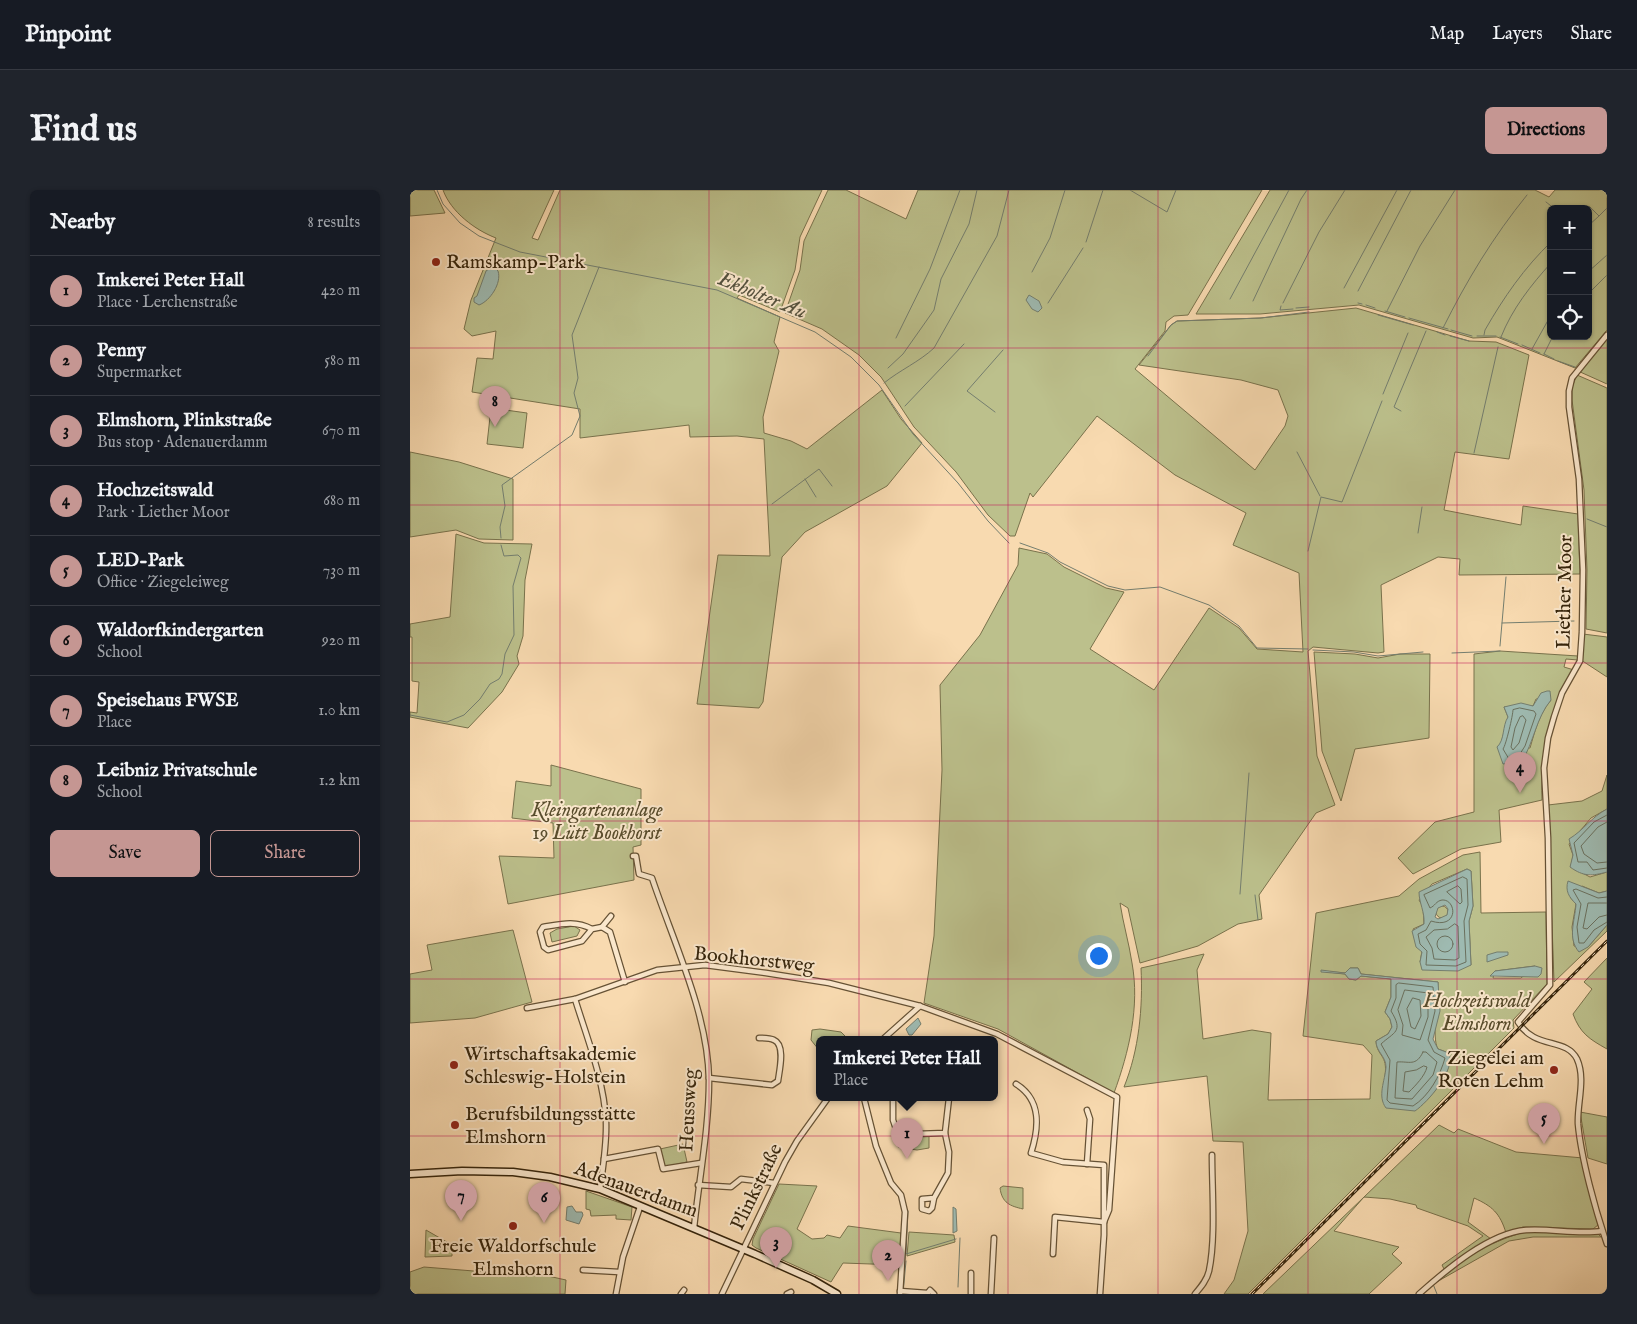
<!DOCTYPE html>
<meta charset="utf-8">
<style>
body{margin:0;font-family:"IM FELL English",serif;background:#20242c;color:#f1f3f6}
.controls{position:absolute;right:15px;top:15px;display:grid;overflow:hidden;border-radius:8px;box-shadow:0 1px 4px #0004}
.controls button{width:45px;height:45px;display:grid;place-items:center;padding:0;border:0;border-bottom:1px solid #363941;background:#171b24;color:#f1f3f6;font:25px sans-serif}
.you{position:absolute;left:688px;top:765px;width:18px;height:18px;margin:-12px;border:4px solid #fff;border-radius:50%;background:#1a73e8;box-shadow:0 0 0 8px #1a73e833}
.badge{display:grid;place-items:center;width:32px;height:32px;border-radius:50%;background:#c59692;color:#111;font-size:16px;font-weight:700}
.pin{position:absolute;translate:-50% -41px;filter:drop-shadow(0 1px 2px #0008)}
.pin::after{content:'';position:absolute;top:26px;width:18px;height:15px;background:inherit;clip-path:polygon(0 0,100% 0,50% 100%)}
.popup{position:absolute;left:406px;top:846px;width:182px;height:65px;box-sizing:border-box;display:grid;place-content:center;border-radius:8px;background:#171b24;filter:drop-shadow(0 1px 4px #0005);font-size:16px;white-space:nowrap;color:#9ea1a6}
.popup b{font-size:19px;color:#f1f3f6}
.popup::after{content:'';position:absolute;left:50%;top:100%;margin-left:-10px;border:10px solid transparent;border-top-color:#171b24}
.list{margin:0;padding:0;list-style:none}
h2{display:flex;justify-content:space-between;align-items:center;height:65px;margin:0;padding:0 20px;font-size:21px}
h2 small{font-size:16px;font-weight:400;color:#9ea1a6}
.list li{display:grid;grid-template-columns:32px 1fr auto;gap:15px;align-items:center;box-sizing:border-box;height:70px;padding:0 20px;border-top:1px solid #363941}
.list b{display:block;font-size:19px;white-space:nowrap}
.list p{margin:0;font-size:16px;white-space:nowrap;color:#9ea1a6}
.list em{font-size:16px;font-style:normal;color:#9ea1a6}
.actions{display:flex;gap:10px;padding:15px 20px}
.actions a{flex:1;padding:11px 0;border:1px solid #c59692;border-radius:8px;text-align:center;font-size:18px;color:#c59692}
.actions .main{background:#c59692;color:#111}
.icon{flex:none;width:28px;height:28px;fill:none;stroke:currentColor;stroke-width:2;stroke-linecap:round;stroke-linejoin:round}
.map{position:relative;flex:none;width:1197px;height:1104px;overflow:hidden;border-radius:8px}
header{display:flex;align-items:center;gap:30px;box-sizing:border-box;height:70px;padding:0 25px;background:#171b24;border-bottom:1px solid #363941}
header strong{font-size:24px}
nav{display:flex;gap:28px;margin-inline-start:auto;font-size:18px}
.intro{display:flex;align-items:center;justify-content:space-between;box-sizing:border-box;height:120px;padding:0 30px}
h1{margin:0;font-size:35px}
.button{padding:12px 22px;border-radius:8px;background:#c59692;color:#111;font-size:18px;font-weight:700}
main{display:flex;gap:30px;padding:0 30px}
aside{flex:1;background:#171b24;border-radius:8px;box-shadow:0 1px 4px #0004}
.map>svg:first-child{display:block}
</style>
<header>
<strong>Pinpoint</strong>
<nav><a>Map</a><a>Layers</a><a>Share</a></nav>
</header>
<div class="intro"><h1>Find us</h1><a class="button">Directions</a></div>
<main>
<aside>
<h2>Nearby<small>8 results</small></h2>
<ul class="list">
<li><span class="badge">1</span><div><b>Imkerei Peter Hall</b><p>Place · Lerchenstraße</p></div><em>420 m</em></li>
<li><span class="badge">2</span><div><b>Penny</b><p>Supermarket</p></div><em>580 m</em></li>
<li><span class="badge">3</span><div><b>Elmshorn, Plinkstraße</b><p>Bus stop · Adenauerdamm</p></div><em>670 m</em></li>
<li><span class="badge">4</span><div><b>Hochzeitswald</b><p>Park · Liether Moor</p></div><em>680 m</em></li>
<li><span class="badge">5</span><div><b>LED-Park</b><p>Office · Ziegeleiweg</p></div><em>730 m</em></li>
<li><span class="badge">6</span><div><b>Waldorfkindergarten</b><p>School</p></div><em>920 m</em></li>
<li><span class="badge">7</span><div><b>Speisehaus FWSE</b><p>Place</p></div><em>1.0 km</em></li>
<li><span class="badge">8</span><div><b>Leibniz Privatschule</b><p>School</p></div><em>1.2 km</em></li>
</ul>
<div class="actions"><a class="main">Save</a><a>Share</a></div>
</aside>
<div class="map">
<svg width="1197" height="1104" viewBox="0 0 1197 1104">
<rect width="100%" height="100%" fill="#f8dab0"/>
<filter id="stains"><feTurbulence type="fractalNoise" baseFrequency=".004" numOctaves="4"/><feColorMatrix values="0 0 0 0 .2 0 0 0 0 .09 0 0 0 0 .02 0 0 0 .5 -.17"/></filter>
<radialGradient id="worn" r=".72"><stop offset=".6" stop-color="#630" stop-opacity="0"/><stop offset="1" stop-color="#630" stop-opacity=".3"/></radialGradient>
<!-- green -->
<g fill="#bcc08c" stroke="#79724c" fill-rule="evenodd">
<polygon points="0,0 24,0 35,23 0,26"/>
<path d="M33,0H144L122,48L128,50L150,0H412L390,47L385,80L370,122L329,105L327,108L370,127L364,152L369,161L353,227L354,243L381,251L397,259L472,200L491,229L512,253L477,296L395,342L372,367L353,512L349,518L287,514L308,365L360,366L354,249L327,246L280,247L279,235L170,248V219L62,202L67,168L83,169L86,141L62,146L54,139L61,110L86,48C65,40 41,22 33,0Z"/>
<path d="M418,0H436L496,29L508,0H852L778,125L764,126L756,132L755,141L725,179L845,280L875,236L878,226L868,200L831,190L729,175L761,135L767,131L850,128L946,118L1059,151L1086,152L1119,165L1099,269L1045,262L1034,320L1111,335L1113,316L1168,324L1170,384L1049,385L1050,369L1028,367L971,395L974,462L968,463L903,457L898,461L907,566L925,615L906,623L849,705L852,729L828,734L788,756L730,773L718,718L710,713C713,733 719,753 722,773C730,816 719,862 704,903L588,839L514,813L524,746L532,580L530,495L570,445L608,375L609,358L637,364L654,377L696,398L714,402L680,459L744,500L799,418L829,438L847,459L893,462L889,383L823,355L836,323L765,285L687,226L623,307L620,303L605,346H600L578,325L546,282L504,237L471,187L449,165L412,139L375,123L390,80L394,51Z"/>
<path d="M860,0H1125L1139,7L1145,0H1197V140L1165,178L1087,147L1063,148L949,115L850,124H786ZM1141,19H1178V146H1141Z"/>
<polygon points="1197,148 1197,194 1168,181"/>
<polygon points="1167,185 1197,198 1197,443 1176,439 1177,380 1174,300 1162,210 1162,197"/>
<polygon points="81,218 117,223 113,258 77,254"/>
<polygon points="0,262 49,272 103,289 103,350 69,349 46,340 0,347"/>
<polygon points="46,344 74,353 122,354 115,390 113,446 107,466 109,474 92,502 58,538 0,527 0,522 7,523 9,492 2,491 2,447 0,447 0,434 40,427"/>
<polygon points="1173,444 1197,447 1197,487 1171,470"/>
<path d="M1090,461L1168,466V470L1156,469L1154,477L1164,480C1139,524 1130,560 1132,610L1089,620L1091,652L1051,659L1003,684L988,668L1025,632L1064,622V464ZM1126,509L1141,510C1129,524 1125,541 1120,558L1087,557L1091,554L1098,527L1094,517L1123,516Z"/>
<polygon points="904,462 945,464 968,468 990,464 1020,464 1019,548 945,559 931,611 912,561"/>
<polygon points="141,575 231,599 231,655 223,657 224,690 98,714 89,666 144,668 143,633 102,628 106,591 141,596"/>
<polygon points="1197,585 1197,619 1181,628 1159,654 1163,665 1161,677 1180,687 1197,682 1197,701 1189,703 1172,696 1160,707 1166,714 1162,737 1164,756 1178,757 1197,735 1197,741 1144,792 1138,615 1172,611 1192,601"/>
<path d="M1070,662L1071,723L1136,722L1137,794L1103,830L1104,838L838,1104H814L824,1090L838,1041L833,952L803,951L797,886L714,897C729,860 733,818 731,778L794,764L787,780L793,849L842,840L861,843L858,910L960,909L962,865L953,855L893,846L906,723L989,706L1009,689L1053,665ZM1057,679L1061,681L1063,716L1059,731L1061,775L1010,772L1012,761L1003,739L1014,734L1013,717L1009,710L1022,694ZM1125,776L1111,788H1083L1085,781ZM940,778H948L951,784L1028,792C1029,810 1021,847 1028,859L1036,862L1033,891L1011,916L975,886C978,864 967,867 966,851L978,844L982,837L980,829L975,822L981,807V789L951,786L946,790L939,789L935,784L911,781L936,783Z"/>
<circle cx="1032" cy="722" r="6"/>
<polygon points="164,736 170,740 167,746 142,752 140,743 147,739"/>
<polygon points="103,740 122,812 65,828 0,833 0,784 22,780 17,755"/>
<path d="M1197,768V859C1179,849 1170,843 1163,824L1182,799L1174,792Z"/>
<polygon points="410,839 431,842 436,847 451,850 410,850 409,860 401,850 402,840"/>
<polygon points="1170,922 1197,927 1197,974 1178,968"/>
<path d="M1029,935L1044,943L1048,939L1106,962L1173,968L1188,1035L1183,1039L1113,1037L1096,1043C1090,1023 1082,1016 1064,1008L1058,1032L1081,1049L1034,1079L1032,1075L1073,1046L1058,1036L1007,1018L1006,1015L980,1009L954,1007L924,1041L989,1057L982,1064L992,1073L959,1104H853Z"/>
<polygon points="489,943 519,945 519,958 507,960 488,957"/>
<polygon points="273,954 277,972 254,977 250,959"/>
<polygon points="369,994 407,996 387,1039 402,1049 414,1048 417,1045 430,1048 438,1036 491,1043 489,1075 433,1073 421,1092 346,1058 342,1055 343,1049"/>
<path d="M593,996L613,998V1019C600,1016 592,1013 590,998Z"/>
<polygon points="176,1001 222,1017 221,1030 206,1029 206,1025 181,1026 180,1020 176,1019"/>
<polygon points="16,1040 42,1055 42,1066 15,1067"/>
<polygon points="499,1042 544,1045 545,1052 497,1066"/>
<path d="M1114,1042L1187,1043L1191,1047H1123L1099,1051L1023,1094C1053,1068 1075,1054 1114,1042Z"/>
<polygon points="14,1077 101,1084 129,1084 156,1090 155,1104 0,1104 0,1082"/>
</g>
<!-- water -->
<g fill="#9ebab1" stroke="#747e6f" fill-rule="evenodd">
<path d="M83,76L88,81C92,93 80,111 69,115L64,112V108L67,106L76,81Z"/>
<polygon points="619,105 629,111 632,118 628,122 622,119 616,110"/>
<path d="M1137,501H1140L1141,510C1126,528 1124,552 1112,571L1093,574L1087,557C1095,550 1092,536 1098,527L1094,517L1111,513L1123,516L1131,503Z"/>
<path d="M1197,619V682C1182,686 1174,687 1160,677L1163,665L1159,649C1174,640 1180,628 1197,619Z"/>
<path d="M1057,679L1061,681L1063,716L1059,731L1061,775L1048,781L1012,780L1010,772L1012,762L1006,757L1002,741L1014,734C1015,722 1009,713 1009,702ZM1035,715L1038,719L1037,725L1028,729L1025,727L1028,718Z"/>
<path d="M1158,691L1189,703L1197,701V735L1178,757L1169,762C1157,748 1165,731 1166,714C1159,707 1155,701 1158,691Z"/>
<polygon points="1087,762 1098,762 1098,765 1077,772 1077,765"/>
<polygon points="1125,776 1132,778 1131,784 1128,787 1080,786 1085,781"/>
<path d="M940,778H948L951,784L1028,792L1030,821L1023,849L1028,859L1039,863C1046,880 1018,912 1005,921L976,918C967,906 975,891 976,877C976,866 966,862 966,851L978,844L982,837L980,829L975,822L981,807V789L951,786L946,790L939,789L935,784L911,782V780L935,783Z"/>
<polygon points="508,828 511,834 502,845 499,845 496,839"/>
<polygon points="162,1016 166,1022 172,1022 173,1025 169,1034 156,1030 157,1017"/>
<polygon points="543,1017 546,1019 547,1041 543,1043"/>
</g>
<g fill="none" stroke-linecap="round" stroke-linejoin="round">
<!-- shore -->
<g stroke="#6a705e" stroke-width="1">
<path d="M1110,518L1124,521L1126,524L1115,556L1108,567L1099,569L1093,559C1096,555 1103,525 1103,520Z"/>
<polygon points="1113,526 1116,530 1109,553 1103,560 1101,557 1105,538 1110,527"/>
<polyline points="1197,625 1184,632 1164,653 1168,672 1177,672 1183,680 1197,678"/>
<polyline points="1197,632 1188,637 1171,656 1174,664 1187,673 1197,672"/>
<path d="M1053,687L1057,689L1058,715L1054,731L1056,772L1046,776L1016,775L1017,761L1010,754L1008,744L1016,740L1021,731C1049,740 1047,709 1032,710C1026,711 1025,716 1020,718L1014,705Z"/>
<polygon points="1048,696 1051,699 1052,712 1050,714 1037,702"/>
<polyline points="1197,707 1188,708 1166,699 1163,700 1171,714 1167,737 1169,753 1174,753 1184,740 1197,732"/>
<polyline points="1197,713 1178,713 1173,738 1177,739 1189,727 1197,725"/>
<polygon points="1045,734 1048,736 1049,768 1045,770 1024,769 1022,758 1016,747 1024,740 1037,739"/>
<circle cx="1035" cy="754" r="8"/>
<path d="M989,793L1023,797L1025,821L1018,850L1024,862L1035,868C1030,886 1019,906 1003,916L980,913L977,910L980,870L971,854C984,842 994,842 981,821L986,808V795Z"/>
<polygon points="995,800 1018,803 1018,827 1010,850 992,845 993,835 988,820"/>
<polygon points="1003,808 1010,810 1011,826 1005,839 1001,837 997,819"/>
<path d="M1013,862H1016L1027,872L1023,885L1002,909L985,908L987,872C999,871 1006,877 1013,862Z"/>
<path d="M1014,876L1017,877C1015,886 1005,896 999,902L993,901L995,882L1006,880Z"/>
</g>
<!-- stream -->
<g stroke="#747e6f" stroke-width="1">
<polyline points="27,0 33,14 50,33 69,46 110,62 307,100 405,142 441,167 469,195 503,244 548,293 578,331 599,353"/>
<polyline points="720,0 757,22 766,0"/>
<polyline points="1136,12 1145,19"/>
<polyline points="1175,19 1179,16 1189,26 1197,18"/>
<polyline points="1178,36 1189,26"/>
<polyline points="676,52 693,0"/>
<polyline points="622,82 640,48 655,0"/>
<polyline points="1178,82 1197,65"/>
<polyline points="934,98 987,0"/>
<polyline points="948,101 1001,0"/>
<polyline points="1178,104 1197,85"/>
<polyline points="820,109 879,0"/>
<polyline points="843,111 891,9 897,0"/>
<polyline points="638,113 673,58"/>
<polyline points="873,113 909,42 935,0"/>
<polyline points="948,113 952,114"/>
<polyline points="956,115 965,118"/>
<polyline points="871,116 870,120 883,119"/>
<polyline points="886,118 899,117"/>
<polyline points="975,121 995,127"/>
<polyline points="977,121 1010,56 1045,0"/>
<polyline points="968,125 1003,135"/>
<polyline points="999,128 1038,139"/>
<path d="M1033,138C1057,90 1083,47 1117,5"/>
<polyline points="1041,140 1062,146"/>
<polyline points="1027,142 1035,145"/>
<path d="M1074,145L1075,140C1094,107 1114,78 1141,52"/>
<polyline points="1040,146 1059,151"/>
<polyline points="1067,146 1086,146"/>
<polyline points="1090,147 1108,154"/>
<path d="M1091,147C1102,119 1121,95 1141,73"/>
<polyline points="486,148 520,79 550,0"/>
<polyline points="1112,155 1130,163"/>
<polyline points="1122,159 1141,125"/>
<polyline points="1134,164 1143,146"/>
<polyline points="1134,164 1144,169"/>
<polyline points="738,166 761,135 767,131 851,128 899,122"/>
<polyline points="1148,171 1165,177"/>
<polyline points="478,178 493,164 524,120 531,89 559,34 567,0"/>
<path d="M474,193C490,180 509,172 524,158L587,46L599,0"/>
<polyline points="973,204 998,143"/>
<polyline points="495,216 554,154"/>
<polyline points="991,221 984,217 1016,141"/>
<polyline points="585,222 557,201 593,160"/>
<polyline points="887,262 910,306"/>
<polyline points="1064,263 1088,157"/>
<polyline points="395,289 406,307"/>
<polyline points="362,314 409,279 422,296"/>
<polyline points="1177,329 1197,337"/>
<polyline points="1008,343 1012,317"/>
<polyline points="91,348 90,337 95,316 92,295 162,245 170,226 164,203 168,188 162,145 189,77"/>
<polyline points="610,353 638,363 650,372 698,396 715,400 750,397 799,415 829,436 847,458 898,459"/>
<polyline points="898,361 911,307 932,312 972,211"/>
<polyline points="1092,433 1164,431"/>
<polyline points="1090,456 1096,387"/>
<polyline points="903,460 944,462 968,466 1013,462"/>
<polyline points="1042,463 1090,461"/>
<polyline points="0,525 37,532 54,525 70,509 80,494 89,489 92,484 95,464 104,445 103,396 111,368 108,365 94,366 91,355"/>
<polyline points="830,704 839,583"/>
<polyline points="845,705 848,730"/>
<polyline points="498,1021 496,1064 546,1049"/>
<polyline points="1023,1094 1027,1104"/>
<polyline points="548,1097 550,1048"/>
<polyline points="493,1104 496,1071"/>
</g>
<!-- street casing -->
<g stroke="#665235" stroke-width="7">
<g id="street">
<path d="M1197,145L1162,188L1159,201V217L1169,289L1173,380L1172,442L1170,471L1152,503L1144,527L1138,548L1134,578L1138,648L1140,795L1108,832C1125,860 1156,847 1167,869C1176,889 1167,913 1168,934C1171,968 1186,1022 1197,1054"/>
<path d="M223,666H226L229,684L242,688C263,751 298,823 299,890C299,939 289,989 284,1038"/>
<polyline points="192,737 201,726"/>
<path d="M182,739L172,751L138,760L134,757L130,742L133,737C151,734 165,730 182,739L192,737L200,742L215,792"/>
<path d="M165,809C177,848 194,890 196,931C197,953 193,977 190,999"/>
<polyline points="117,818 165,809 247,780 295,775 356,783 419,793 510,816 587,844 707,907 699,1020 694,1032"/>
<polyline points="472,850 510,816"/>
<path d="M299,888L362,895L368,891C369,882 376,855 364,850C360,848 353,848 349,848"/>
<path d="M606,894C632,910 629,938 621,963L653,972L694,975V1045L690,1104"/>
<polyline points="454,908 466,956 481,993 491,1005 495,1022 490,1104"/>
<polyline points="483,908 483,930 486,939 506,944 535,943 539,908"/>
<polyline points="194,969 248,959 253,979 291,973"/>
<polyline points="677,974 680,929 677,920"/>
<polyline points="288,995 321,997 331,989 364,993"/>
<polyline points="524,1008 522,1018 519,1021 512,1019 512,1009 524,1008 538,983 539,962 535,943"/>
<polyline points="643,1064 645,1027 694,1032"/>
<polyline points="173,1080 209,1082"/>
<polyline points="490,1101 517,1103"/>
<polyline points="206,1104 213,1067 230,1017"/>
<polyline points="271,1104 274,1100"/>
<polyline points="312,1104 375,972 387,951 418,908"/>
<polyline points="377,1104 381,1102"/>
<polyline points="517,1104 520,1100 524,1104"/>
<polyline points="561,1104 561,1083"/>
<polyline points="581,1104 584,1048"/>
<path d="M785,1104C791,1097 797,1090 799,1081C806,1048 802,1000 802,965"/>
<path d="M1009,1104C1036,1080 1079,1043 1116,1040C1141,1038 1167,1045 1192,1041"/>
</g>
</g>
<!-- secondary casing -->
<g stroke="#36250c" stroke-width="9">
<polyline id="secondary" points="0,984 52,981 103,982 140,987 190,999 345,1064 403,1090 427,1104"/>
</g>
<!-- street -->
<use href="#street" stroke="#fae7cc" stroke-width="4.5"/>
<!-- secondary -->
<use href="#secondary" stroke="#fae7cc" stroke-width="6"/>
<!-- rail casing -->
<g stroke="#36250c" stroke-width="3">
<polyline id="rail" points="842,1104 1197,751"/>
</g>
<!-- rail -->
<use href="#rail" stroke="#fae7cc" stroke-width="1" stroke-dasharray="4" stroke-linecap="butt"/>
</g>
<!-- grid -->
<path fill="none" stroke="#c2185b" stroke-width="1" stroke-opacity="0.55" d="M150,0V1104M299,0V1104M449,0V1104M598,0V1104M748,0V1104M898,0V1104M1047,0V1104M0,158H1197M0,315H1197M0,473H1197M0,631H1197M0,789H1197M0,946H1197"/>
<!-- markers -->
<g fill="#8f2418" stroke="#fae7cc" stroke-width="2">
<circle cx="26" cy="72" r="5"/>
<circle cx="44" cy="875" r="5"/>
<circle cx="1144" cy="880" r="5"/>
<circle cx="45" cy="935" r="5"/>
<circle cx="103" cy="1036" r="5"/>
</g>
<g text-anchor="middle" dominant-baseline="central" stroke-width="4" stroke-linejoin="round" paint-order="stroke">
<!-- poi labels -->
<g font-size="20" fill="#36250c" stroke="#fae7cc" text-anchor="start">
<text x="36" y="72">Ramskamp-Park</text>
<text x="54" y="864">Wirtschaftsakademie<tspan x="54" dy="23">Schleswig-Holstein</tspan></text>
<text x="1134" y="868" text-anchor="end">Ziegelei am<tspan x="1134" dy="23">Roten Lehm</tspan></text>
<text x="55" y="924">Berufsbildungsstätte<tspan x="55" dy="23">Elmshorn</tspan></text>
<text x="103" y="1056" text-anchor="middle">Freie Waldorfschule<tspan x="103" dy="23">Elmshorn</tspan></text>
</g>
<!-- street labels -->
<g font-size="20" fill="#36250c" stroke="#fae7cc">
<text transform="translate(1155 402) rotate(-89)">Liether Moor</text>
<text transform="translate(344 770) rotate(6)">Bookhorstweg</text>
<text transform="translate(279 920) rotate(-87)">Heussweg</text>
<text transform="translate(347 997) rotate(-64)">Plinkstraße</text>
<text transform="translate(226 1000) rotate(20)">Adenauerdamm</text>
</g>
<!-- park labels -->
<g font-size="20" font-style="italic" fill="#584c2c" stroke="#fae7cc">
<text x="187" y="620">Kleingartenanlage<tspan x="187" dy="23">19 Lütt Bookhorst</tspan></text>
<text x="1067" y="811">Hochzeitswald<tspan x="1067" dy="23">Elmshorn</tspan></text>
</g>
<!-- water labels -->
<g font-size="21" font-style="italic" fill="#55523e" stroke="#fae7cc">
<text transform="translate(352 106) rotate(22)">Ekholter Au</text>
</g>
</g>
<rect width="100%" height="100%" filter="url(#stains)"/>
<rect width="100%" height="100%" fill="url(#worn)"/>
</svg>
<div class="controls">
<button>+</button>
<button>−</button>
<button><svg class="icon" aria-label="locate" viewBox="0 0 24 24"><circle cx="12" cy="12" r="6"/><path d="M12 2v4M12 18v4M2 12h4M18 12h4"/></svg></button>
</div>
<div class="you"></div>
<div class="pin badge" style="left:497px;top:969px">1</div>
<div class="popup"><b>Imkerei Peter Hall</b>Place</div>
<div class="pin badge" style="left:478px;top:1091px">2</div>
<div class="pin badge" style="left:366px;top:1078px">3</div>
<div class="pin badge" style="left:1110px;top:603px">4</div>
<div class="pin badge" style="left:1134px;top:954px">5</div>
<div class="pin badge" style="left:134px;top:1033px">6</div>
<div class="pin badge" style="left:51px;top:1031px">7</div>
<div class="pin badge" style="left:85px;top:237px">8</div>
</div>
</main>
